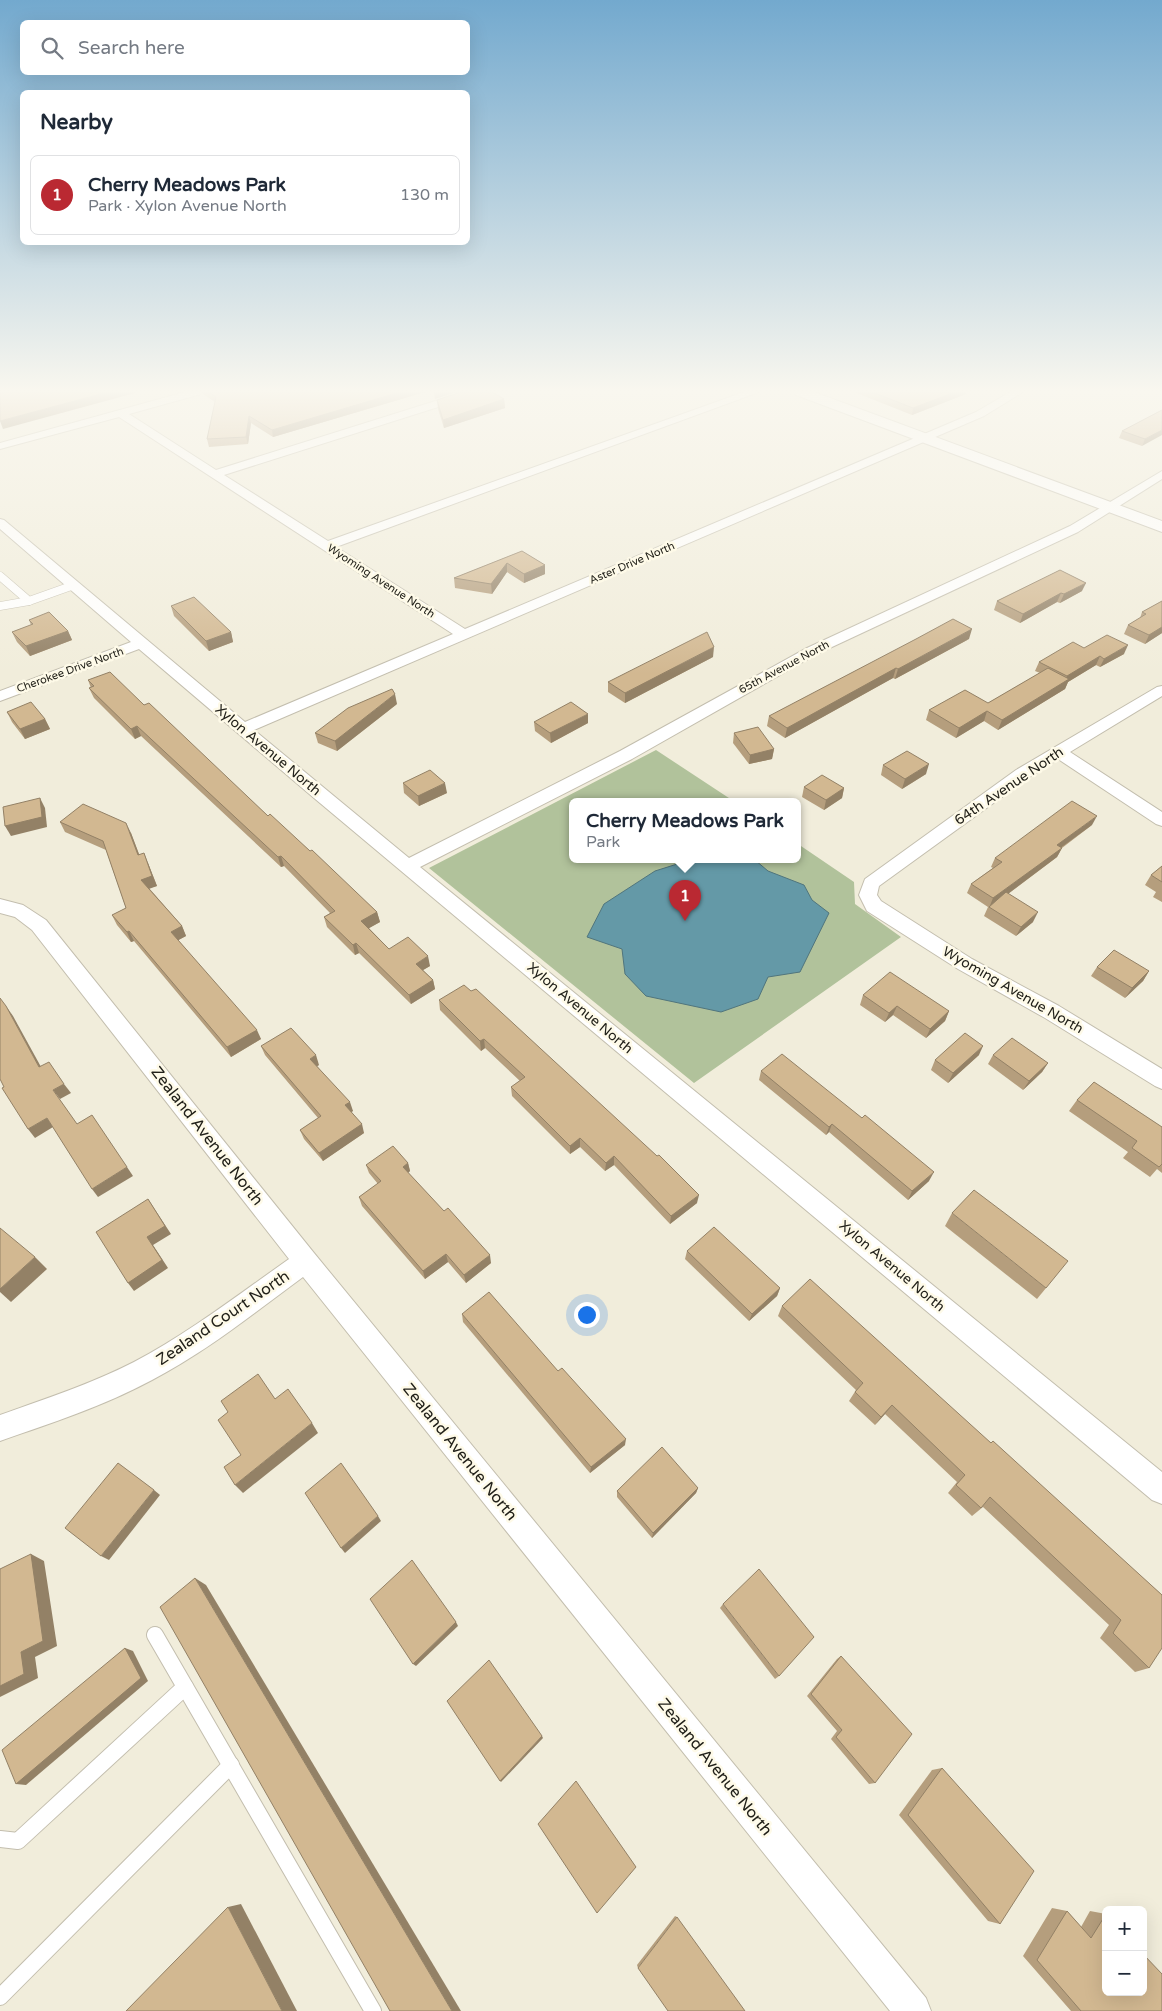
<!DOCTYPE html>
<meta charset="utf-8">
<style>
body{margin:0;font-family:"Varela Round",sans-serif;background:#f6f6f7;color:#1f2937}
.controls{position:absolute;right:15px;bottom:15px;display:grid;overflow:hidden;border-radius:8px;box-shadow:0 5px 20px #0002}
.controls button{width:45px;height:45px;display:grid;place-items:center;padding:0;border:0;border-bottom:1px solid #e0e1e3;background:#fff;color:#1f2937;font:25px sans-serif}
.you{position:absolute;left:586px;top:1314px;width:18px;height:18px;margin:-12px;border:4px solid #fff;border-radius:50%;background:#1a73e8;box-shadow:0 0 0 8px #1a73e833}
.badge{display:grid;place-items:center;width:32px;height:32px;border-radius:50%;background:#ba2932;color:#fff;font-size:16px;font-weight:700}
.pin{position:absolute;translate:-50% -41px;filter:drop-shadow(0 1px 2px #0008)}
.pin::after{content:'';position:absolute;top:26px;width:18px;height:15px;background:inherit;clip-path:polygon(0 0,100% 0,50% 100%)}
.popup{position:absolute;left:569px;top:798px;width:232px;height:65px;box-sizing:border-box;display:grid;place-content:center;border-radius:8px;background:#fff;filter:drop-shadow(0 1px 4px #0005);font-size:16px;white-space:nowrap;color:#747a83}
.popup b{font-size:19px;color:#1f2937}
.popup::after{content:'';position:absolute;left:50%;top:100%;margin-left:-10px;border:10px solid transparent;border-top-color:#fff}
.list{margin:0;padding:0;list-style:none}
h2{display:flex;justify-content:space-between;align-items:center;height:65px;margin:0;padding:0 20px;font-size:21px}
h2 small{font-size:16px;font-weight:400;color:#747a83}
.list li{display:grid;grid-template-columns:32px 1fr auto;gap:15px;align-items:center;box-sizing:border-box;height:80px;margin:0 10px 10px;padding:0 10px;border:1px solid #e0e1e3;border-radius:8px}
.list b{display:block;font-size:19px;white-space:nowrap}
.list p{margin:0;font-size:16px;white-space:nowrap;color:#747a83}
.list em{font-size:16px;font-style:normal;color:#747a83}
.icon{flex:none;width:28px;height:28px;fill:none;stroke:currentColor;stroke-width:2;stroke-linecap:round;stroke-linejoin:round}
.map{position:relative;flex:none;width:1162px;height:2011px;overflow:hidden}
.search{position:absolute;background:#fff;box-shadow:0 5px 20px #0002;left:20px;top:20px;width:450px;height:55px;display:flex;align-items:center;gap:12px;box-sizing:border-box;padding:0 18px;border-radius:8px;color:#747a83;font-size:19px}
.panel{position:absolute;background:#fff;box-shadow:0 5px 20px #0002;left:20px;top:90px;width:450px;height:155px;border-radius:8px}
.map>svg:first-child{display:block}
</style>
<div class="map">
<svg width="1162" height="2011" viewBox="0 0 1162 2011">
<rect width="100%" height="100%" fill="#f1eddb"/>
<!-- green -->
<polygon fill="#b1c29b" points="656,750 735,802 572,802 572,860 798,860 798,844 854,882 855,904 901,937 694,1083 429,868"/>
<!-- water -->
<polygon fill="#6499a7" stroke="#50757d" points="690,860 755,860 768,871 804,885 812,900 829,913 800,972 768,977 758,999 721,1012 646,996 625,974 622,949 587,937 604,904 655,871"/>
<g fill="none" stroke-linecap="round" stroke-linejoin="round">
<!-- lane-far1 casing -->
<g stroke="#c3beae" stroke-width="9">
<g id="lane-far1">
<polyline points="0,576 29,601 74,585"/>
<polyline points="0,606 29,601"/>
</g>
</g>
<!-- lane casing -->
<g stroke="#c3beae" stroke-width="18">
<g id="lane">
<polyline points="155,1635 373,2011"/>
<polyline points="0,1839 18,1841 185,1687"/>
<polyline points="0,1997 231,1765"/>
</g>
</g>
<!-- street casing -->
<g stroke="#c3beae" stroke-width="2">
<g id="street">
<polygon points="185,392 202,392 201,394 129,414 216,470 464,392 480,392 479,394 224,475 328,541 744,392 759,392 336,547 465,629 976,412 1010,392 1023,392 984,416 254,730 409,858 620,751 807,648 1070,526 1162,471 1162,479 1078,532 817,654 632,759 420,867 1162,1472 1162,1504 1152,1500 314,798 139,649 0,701 0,691 131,642 0,529 0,519 4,520 245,722 453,634 119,417 0,449 0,443"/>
<polygon points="1162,686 1162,696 1070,752 1162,812 1162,826 1156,824 1058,759 1028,778 879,886 877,895 881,901 972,959 1059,1006 1162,1069 1162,1089 1155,1086 1045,1018 958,969 867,911 859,895 865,879 1016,770 1157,687"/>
<path d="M0,899L23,905L46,920L314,1253L926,1998L931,2011H890L303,1277C254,1313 206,1352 152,1380C104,1406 51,1423 0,1441V1415C45,1399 91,1384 134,1362C189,1333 238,1295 289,1259L32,930L15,917L0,913Z"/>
</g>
</g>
<!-- secondary casing -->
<g stroke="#c3beae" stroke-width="2">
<polygon id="secondary" points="794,392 814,392 1162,521 1162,532 796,395"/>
</g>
<!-- lane-far1 -->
<use href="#lane-far1" stroke="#fff" stroke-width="8"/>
<!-- lane -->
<use href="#lane" stroke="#fff" stroke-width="16"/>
<!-- street -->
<use href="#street" fill="#fff" fill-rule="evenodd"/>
<!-- secondary -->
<use href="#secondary" fill="#fff" fill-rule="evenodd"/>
</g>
<!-- wall -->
<g fill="#b59e7d">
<polygon points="202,392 425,392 273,437 251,423 248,444 209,447 207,439 215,402 203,394"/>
<polygon points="854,392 966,392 966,394 912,415"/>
<polygon points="504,399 505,408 444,428 438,409 437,400"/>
<polygon points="1162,410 1142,446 1119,438 1122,431"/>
<polygon points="522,551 545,574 524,583 507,572 492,594 455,588 454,578"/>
<polygon points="1060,570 1082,591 1060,603 1057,602 1020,623 994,610 997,601"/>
<polygon points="1162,601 1162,633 1145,644 1124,634 1128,625 1140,618 1142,612"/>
<polygon points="171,606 231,632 233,642 209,651 174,616"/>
<polygon points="29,620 68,631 72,640 30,656 17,642 12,632 31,625"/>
<polygon points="969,639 895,679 893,678 785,738 767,726 769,716"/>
<polygon points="1084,648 1124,654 1100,667 1096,665 1068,682 1065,689 998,730 984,721 956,738 926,720 929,710 988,703 1040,673 1035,671 1039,662"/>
<polygon points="713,657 625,703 608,692 608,682"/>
<polygon points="88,680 144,705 268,816 310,851 377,912 380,922 369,928 389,949 430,966 423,970 433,980 435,989 411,1004 359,953 355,955 327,927 324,917 330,913 284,866 281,867 141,736 135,739 94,698 89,688 91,688"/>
<polygon points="397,704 337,751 318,743 315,733"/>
<polygon points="7,712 45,719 50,729 25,739 12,722"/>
<polygon points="534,722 588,723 551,743 535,731"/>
<polygon points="734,733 774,749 772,759 749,764 733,743"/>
<polygon points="883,765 926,774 902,789 881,775"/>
<polygon points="403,783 447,793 419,806 404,793"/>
<polygon points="804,787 844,788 842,798 824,810 802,797"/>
<polygon points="60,822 131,833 139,854 148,863 157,886 149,888 182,926 186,936 178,940 261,1039 231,1057 134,941 131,942 117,925 112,915 126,908 106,850 65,832"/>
<polygon points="1092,825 1062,848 1057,857 1008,894 1033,922 1016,936 984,916 988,907 967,893 971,884 993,868 991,867 995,858"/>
<polygon points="1162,866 1162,902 1153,897 1156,892 1145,885 1151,875"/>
<polygon points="1097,967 1149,971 1143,981 1125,998 1091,976"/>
<polygon points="863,995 949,1011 945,1021 926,1038 893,1015 885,1022 860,1005"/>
<polygon points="439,1000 697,1203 670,1224 614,1165 605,1171 580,1147 570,1154 512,1096 511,1087 520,1081 485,1048 481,1051 440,1010"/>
<polygon points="261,1046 319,1065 317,1066 353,1111 351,1112 364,1133 323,1161 304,1139 300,1130 318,1118 265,1055"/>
<polygon points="979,1055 948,1083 931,1070 935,1060"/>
<polygon points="993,1055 1048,1063 1042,1072 1023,1090 988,1064"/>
<polygon points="761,1071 929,1181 908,1200 829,1132 826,1135 759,1080"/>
<polygon points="1077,1100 1162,1127 1162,1173 1157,1169 1150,1177 1123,1158 1128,1152 1069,1111"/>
<polygon points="408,1163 410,1171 408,1173 491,1263 466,1283 448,1262 425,1279 362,1206 359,1197 378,1184 369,1173 366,1165"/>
<polygon points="952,1213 1046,1288 1037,1299 945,1226"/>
<polygon points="687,1251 780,1288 777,1296 749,1321 685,1259"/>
<polygon points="782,1306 991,1443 1162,1595 1149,1668 1135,1672 1100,1638 1109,1625 983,1507 972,1516 948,1493 957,1482 885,1414 875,1425 849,1401 856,1390 778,1316"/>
<polygon points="462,1314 558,1371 625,1445 590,1473 463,1322"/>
<polygon points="698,1488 696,1493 652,1538 617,1497 617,1491"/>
<polygon points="723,1604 779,1676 775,1679 720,1608"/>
<polygon points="841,1656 875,1783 869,1784 831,1739 837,1731 807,1696 837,1659"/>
<polygon points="942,1768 1000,1924 988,1921 899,1815 932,1770"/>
<polygon points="1052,1908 1067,1911 1081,1927 1090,1911 1106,1914 1162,2011 1071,2011 1023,1956"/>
<polygon points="675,1916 677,1917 638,1968 637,1965"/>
</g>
<!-- shaded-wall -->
<g fill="#938166">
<polygon points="108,392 135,392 135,393 3,429 0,421"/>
<polygon points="400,392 425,392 273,437 272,430"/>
<polygon points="434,392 457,392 435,399"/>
<polygon points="955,392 966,392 966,394 912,415 913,408"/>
<polygon points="504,399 505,408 444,428 443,420"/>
<polygon points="249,416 251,423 248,444 246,437"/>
<polygon points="1162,430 1162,435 1142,446 1145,439"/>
<polygon points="507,563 507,572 492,594 491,584"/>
<polygon points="545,565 545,574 524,583 524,574"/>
<polygon points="1086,583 1082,591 1060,603 1064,594"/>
<polygon points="1061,593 1057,602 1020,623 1023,614"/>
<polygon points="1162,627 1162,633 1145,644 1149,635"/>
<polygon points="972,629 969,639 895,679 898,669"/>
<polygon points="68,631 72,640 30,656 26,646"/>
<polygon points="231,632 233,642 209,651 206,641"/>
<polygon points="1128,645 1124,654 1100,667 1104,659"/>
<polygon points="714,647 713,657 625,703 625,693"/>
<polygon points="1100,656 1096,665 1068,682 1065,689 998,730 1002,720 1064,682 1067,676"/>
<polygon points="896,668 893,678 785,738 787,728"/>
<polygon points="395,694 397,704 337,751 335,741"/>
<polygon points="987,711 984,721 956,738 959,728"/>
<polygon points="588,714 588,723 551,743 550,733"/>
<polygon points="45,719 50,729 25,739 20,729"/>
<polygon points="137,726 141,736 135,739 131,729"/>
<polygon points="774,749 772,759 749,764 750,755"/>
<polygon points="929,764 926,774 902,789 905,779"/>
<polygon points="445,783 447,793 419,806 418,796"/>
<polygon points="844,788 842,798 824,810 826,800"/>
<polygon points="40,798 45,808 47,827 11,836 5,826"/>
<polygon points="1097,816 1092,825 1052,854 1057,845"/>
<polygon points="126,823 131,833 143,865 138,855"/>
<polygon points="1062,848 1057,857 989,908 993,898"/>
<polygon points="144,853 157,886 146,890 141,880"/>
<polygon points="281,856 284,866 281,867 278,857"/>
<polygon points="377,912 380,922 364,931 361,921"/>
<polygon points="1038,912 1033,922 1016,936 1021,927"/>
<polygon points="182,926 186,936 175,942 171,932"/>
<polygon points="129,931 134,941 131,942 127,932"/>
<polygon points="356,943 359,953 355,955 353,945"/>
<polygon points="428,956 430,966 418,973 416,964"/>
<polygon points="1149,971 1143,981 1125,998 1132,988"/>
<polygon points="433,980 435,989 411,1004 409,995"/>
<polygon points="6,1006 13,1016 46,1076 39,1067"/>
<polygon points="897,1006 893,1015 885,1022 889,1013"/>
<polygon points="949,1011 945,1021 926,1038 930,1029"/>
<polygon points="257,1030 261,1039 231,1057 227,1047"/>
<polygon points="484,1039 485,1048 481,1051 480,1041"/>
<polygon points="983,1046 979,1055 948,1083 953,1073"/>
<polygon points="316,1055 319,1065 314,1068 310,1059"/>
<polygon points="1048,1063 1042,1072 1023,1090 1029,1081"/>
<polygon points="64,1084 71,1093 60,1099 53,1090"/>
<polygon points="350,1102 353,1111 348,1114 345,1105"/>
<polygon points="47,1118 53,1127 35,1138 28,1129"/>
<polygon points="362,1124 364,1133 323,1161 319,1153"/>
<polygon points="832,1124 829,1132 826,1135 829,1127"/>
<polygon points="580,1138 580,1147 570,1154 570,1146"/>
<polygon points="614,1156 614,1165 605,1171 606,1163"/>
<polygon points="408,1163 410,1171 405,1175 403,1167"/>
<polygon points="127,1167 133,1176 98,1197 92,1189"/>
<polygon points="934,1172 929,1181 908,1200 912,1191"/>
<polygon points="699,1195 697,1203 670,1224 671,1216"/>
<polygon points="148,1199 171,1234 153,1245 168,1268 134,1291 128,1283 147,1237"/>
<polygon points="446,1254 448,1262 425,1279 423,1271"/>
<polygon points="490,1255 491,1263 466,1283 464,1275"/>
<polygon points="35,1257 47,1269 11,1302 0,1292 0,1289"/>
<polygon points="780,1288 777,1296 749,1321 752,1314"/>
<polygon points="892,1405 885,1414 875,1425 881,1417"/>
<polygon points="312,1423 318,1433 243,1493 235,1485"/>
<polygon points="626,1439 625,1445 590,1473 591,1467"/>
<polygon points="698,1488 696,1493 652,1538 653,1533"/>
<polygon points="154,1490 160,1495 109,1560 101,1556"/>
<polygon points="378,1516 381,1521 345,1553 341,1548"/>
<polygon points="31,1554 44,1561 57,1646 35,1657 38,1678 0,1697 0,1686 21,1652"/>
<polygon points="195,1578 206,1585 461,2011 452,2011"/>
<polygon points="456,1622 458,1626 416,1666 413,1664"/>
<polygon points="125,1648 133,1651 148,1681 26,1785 16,1784"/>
<polygon points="542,1736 543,1738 501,1782 500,1781"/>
<polygon points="241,1904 297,2011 282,2011 228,1907"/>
</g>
<!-- building -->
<g fill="#d2b891" stroke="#938166">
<polygon points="0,392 108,392 0,421"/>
<polygon points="208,392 400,392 272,430 249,416 246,437 207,439 216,397"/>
<polygon points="461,392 492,392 504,399 443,420 437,400"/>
<polygon points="872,392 955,392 913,408"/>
<polygon points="1162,410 1162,430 1145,439 1122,431"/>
<polygon points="522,551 545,565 524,574 507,563 491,584 454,578"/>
<polygon points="1060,570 1086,583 1064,594 1061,593 1023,614 997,601"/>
<polygon points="194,597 231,632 206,641 171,606"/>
<polygon points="1162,601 1162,627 1149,635 1128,625 1146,614 1142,612"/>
<polygon points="49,612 68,631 26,646 12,632 33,624 29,620"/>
<polygon points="953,619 972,629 898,669 896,668 787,728 769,716 916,639"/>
<polygon points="707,632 714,647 625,693 608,682"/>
<polygon points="1107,635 1128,645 1104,659 1100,656 1067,676 1039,662 1073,642 1084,648"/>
<polygon points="1048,668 1069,679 1002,720 987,711 959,728 929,710 965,690 988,703"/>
<polygon points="110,672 144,705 149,703 268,816 270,814 310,851 312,850 377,912 361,921 389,949 408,937 428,956 416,964 433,980 409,995 356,943 353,945 324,917 335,911 281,856 278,857 137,726 131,729 89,688 94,686 88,680"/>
<polygon points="392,689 395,694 335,741 315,733 348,708"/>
<polygon points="31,702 45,719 20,729 7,712"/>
<polygon points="571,702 588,714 550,733 534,722"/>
<polygon points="758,727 774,749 750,755 734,733"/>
<polygon points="907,751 929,764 905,779 883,765"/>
<polygon points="430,770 445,783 418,796 403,783"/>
<polygon points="822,775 844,788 826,800 804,787"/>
<polygon points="40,798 42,817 5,826 3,807"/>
<polygon points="1072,801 1097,816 1057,845 1062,848 993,898 971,884 1002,862 995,858"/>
<polygon points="83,804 126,823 138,855 144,853 152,876 141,880 182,926 171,932 257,1030 227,1047 129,931 127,932 112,915 126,908 103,841 60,822"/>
<polygon points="1162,866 1162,882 1151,875"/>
<polygon points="1006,892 1038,912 1021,927 989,907"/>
<polygon points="1114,950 1149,971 1132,988 1097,967"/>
<polygon points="890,972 949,1011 930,1029 897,1006 889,1013 863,995"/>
<polygon points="464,985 471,991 476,989 657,1156 659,1155 699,1195 671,1216 614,1156 606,1163 580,1138 570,1146 511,1087 525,1077 484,1039 480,1041 439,1000"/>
<polygon points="0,998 6,1006 39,1067 49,1062 64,1084 53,1090 77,1124 92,1115 127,1167 92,1189 47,1118 28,1129 2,1088 4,1087 0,1079"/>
<polygon points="291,1028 316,1055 310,1059 350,1102 345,1105 362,1124 319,1153 300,1130 321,1116 261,1046"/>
<polygon points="965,1033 983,1046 953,1073 935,1060"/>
<polygon points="1012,1038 1048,1063 1029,1081 993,1055"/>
<polygon points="782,1054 862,1118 865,1115 934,1172 912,1191 832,1124 829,1127 761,1071"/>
<polygon points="1094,1082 1162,1127 1162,1164 1159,1167 1132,1148 1137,1141 1077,1100"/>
<polygon points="393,1146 408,1163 403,1167 444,1211 448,1208 490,1255 464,1275 446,1254 423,1271 359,1197 381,1181 366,1165"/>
<polygon points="974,1190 1068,1261 1046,1288 952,1213"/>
<polygon points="148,1199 165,1226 147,1237 162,1260 128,1283 96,1232"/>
<polygon points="714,1227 780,1288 752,1314 687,1251"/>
<polygon points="0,1228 35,1257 0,1289"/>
<polygon points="810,1279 991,1443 993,1441 1162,1595 1162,1648 1149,1668 1113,1633 1121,1620 990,1497 981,1508 956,1485 965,1475 892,1405 881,1417 855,1392 863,1383 782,1306"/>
<polygon points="489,1292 558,1371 562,1368 626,1439 591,1467 462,1314"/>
<polygon points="258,1374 275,1399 288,1389 312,1423 235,1485 224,1467 241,1455 218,1420 228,1412 221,1401"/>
<polygon points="662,1447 698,1488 653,1533 617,1491"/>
<polygon points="118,1463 154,1490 101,1556 65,1528"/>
<polygon points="341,1463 378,1516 341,1548 305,1493"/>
<polygon points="31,1554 43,1641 21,1652 24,1674 0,1686 0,1569"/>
<polygon points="412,1560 456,1622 413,1664 370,1599"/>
<polygon points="759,1569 814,1637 779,1676 723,1604"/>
<polygon points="195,1578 452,2011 390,2011 160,1607"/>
<polygon points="125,1648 141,1678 16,1784 2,1750"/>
<polygon points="841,1656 912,1734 875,1783 836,1737 842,1730 811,1694"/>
<polygon points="489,1660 542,1736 500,1781 447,1701"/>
<polygon points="942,1768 1034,1871 1000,1924 908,1815"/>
<polygon points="576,1781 636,1867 597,1913 538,1824"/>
<polygon points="228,1907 282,2011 126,2011"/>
<polygon points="1067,1911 1091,1938 1106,1914 1106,1992 1143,1992 1143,1954 1162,1974 1162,2011 1081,2011 1037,1960"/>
<polygon points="677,1917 745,2011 668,2011 638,1968"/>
</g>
<!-- sky -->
<linearGradient id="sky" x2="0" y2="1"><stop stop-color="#73a9ce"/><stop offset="0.58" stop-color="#f9f7ef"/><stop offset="1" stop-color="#f9f7ef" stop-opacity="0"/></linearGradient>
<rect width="1162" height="674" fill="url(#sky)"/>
<g text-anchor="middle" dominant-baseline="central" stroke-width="5" stroke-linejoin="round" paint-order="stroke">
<!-- far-street labels -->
<g font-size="11" fill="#22211a" stroke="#fefae8">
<text transform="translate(632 563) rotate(-23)">Aster Drive North</text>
<text transform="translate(381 581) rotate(33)">Wyoming Avenue North</text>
<text transform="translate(784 667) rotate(-28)">65th Avenue North</text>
<text transform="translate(70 670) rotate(-20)">Cherokee Drive North</text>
</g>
<!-- street labels -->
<g font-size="14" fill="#22211a" stroke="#fefae8">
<text transform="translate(268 750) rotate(40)">Xylon Avenue North</text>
<text transform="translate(1009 786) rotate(-34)">64th Avenue North</text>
<text transform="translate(1013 990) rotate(30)">Wyoming Avenue North</text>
<text transform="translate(580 1008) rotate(40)">Xylon Avenue North</text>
<text transform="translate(892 1266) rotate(40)">Xylon Avenue North</text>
</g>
<!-- near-street labels -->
<g font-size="16" fill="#22211a" stroke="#fefae8">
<text transform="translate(207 1136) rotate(52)">Zealand Avenue North</text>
<text transform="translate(223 1318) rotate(-34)">Zealand Court North</text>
<text transform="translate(460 1452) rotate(51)">Zealand Avenue North</text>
<text transform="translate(715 1767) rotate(51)">Zealand Avenue North</text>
</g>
</g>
</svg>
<div class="controls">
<button>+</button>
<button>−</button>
</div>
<div class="you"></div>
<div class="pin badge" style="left:685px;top:921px">1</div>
<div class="popup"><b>Cherry Meadows Park</b>Park</div>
<div class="search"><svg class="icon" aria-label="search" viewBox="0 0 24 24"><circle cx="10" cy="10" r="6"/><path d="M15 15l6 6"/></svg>Search here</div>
<section class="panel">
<h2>Nearby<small></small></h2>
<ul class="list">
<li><span class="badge">1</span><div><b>Cherry Meadows Park</b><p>Park · Xylon Avenue North</p></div><em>130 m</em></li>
</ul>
</section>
</div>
